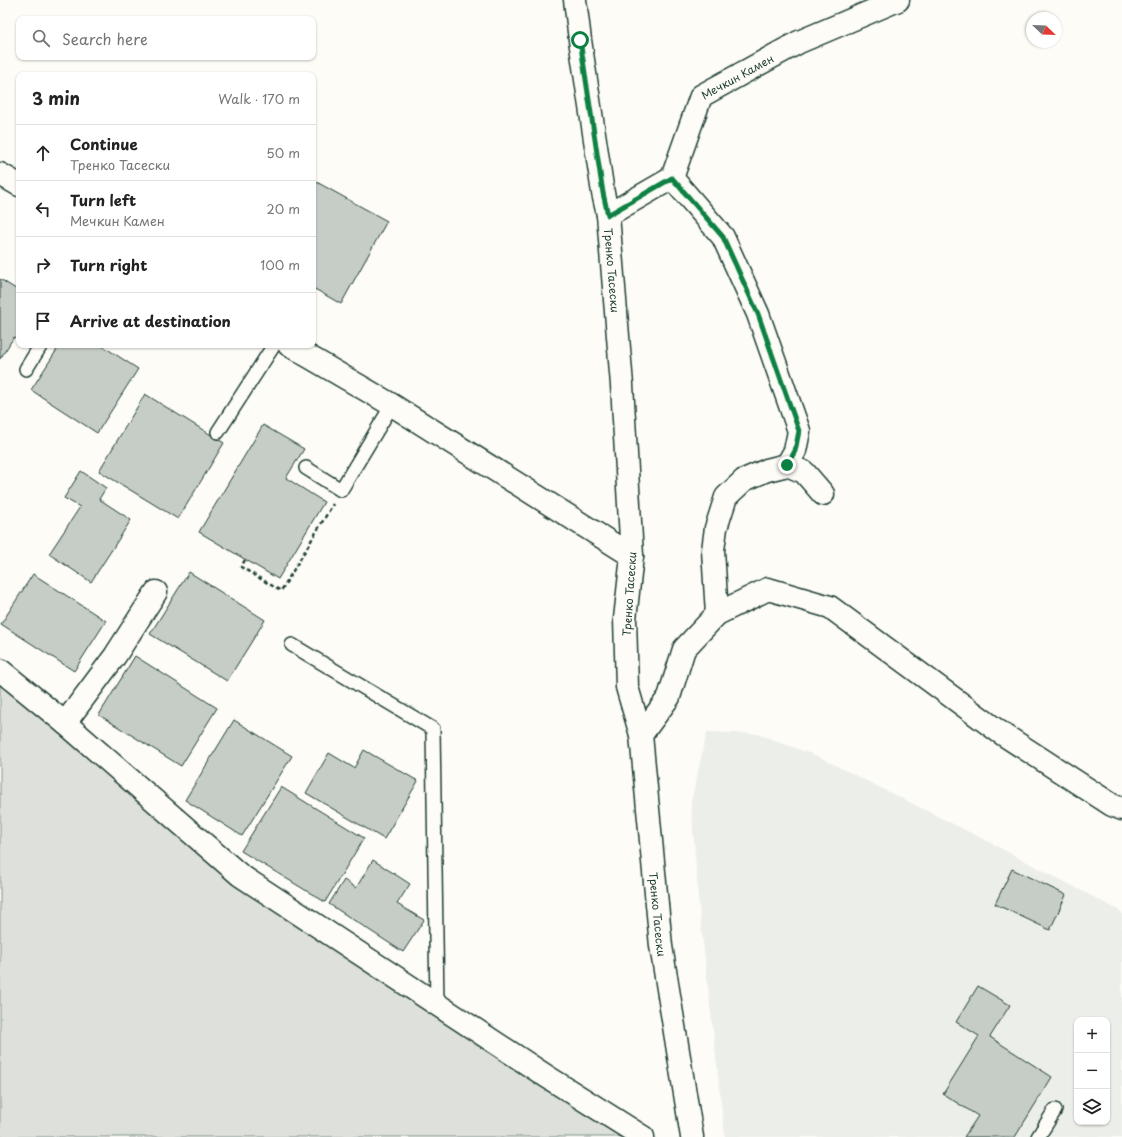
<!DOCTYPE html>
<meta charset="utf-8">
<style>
body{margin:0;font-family:"Playpen Sans",sans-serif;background:#f6f6f6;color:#222}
.controls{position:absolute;right:12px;bottom:12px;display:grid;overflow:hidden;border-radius:8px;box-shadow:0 1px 3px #0004}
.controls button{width:36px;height:36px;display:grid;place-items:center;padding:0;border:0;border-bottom:1px solid #e0e0e0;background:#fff;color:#222;font:20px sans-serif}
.compass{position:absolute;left:1026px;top:12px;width:36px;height:36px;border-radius:50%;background:#fff;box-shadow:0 1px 3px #0004;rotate:113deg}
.stop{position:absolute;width:12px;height:12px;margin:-9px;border:3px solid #0b8043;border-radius:50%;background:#fff}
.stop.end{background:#0b8043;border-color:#fff;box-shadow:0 1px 4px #0008}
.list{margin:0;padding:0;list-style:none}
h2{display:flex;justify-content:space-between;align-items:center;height:52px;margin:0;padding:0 16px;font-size:17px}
h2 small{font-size:13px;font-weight:400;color:#767676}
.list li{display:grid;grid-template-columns:26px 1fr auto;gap:12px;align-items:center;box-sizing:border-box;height:56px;padding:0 16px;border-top:1px solid #e0e0e0}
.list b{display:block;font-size:15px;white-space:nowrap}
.list p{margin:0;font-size:13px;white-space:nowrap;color:#767676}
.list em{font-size:13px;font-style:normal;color:#767676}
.icon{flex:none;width:22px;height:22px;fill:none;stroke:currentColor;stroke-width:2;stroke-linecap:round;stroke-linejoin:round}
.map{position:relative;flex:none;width:1122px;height:1137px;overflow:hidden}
.search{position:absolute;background:#fff;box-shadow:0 1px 3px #0004;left:16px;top:16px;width:300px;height:44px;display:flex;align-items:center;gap:10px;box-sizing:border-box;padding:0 14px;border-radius:8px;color:#767676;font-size:15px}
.panel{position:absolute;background:#fff;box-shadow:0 1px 3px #0004;left:16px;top:72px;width:300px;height:276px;border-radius:8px}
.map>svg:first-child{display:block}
</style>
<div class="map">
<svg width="1122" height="1137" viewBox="0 0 1122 1137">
<rect width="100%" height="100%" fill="#fdfcf7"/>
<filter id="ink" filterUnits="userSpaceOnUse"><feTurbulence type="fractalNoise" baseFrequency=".025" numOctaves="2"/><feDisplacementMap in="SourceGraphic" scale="8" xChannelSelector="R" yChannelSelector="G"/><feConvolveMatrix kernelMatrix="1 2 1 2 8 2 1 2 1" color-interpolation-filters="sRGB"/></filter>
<g filter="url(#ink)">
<!-- built -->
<path fill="#eceee9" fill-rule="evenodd" d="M707,732L758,734L819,757L985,840L1122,912V1137H725L699,907L691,802ZM1077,1020H1107V1122H1077Z"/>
<!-- green -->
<polygon fill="#dde0db" stroke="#7e8e88" points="0,670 240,875 644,1137 0,1137"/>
<!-- building -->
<g fill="#c6cdc7" stroke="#1f3d34">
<polygon points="313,180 387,221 341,304 313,288"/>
<polygon points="0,279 19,291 19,340 14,337 0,359"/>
<polygon points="60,345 101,345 138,369 97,433 31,390"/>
<polygon points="145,394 224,443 178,519 99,471"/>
<polygon points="263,425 304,449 286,478 324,502 278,579 199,532"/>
<polygon points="81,471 106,488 99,499 131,520 91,582 49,554 80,507 64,498"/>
<polygon points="189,572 265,620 227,681 150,634"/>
<polygon points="33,574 106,621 74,671 1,624"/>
<polygon points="135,656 217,708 181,766 99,715"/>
<polygon points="234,720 292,756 242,836 185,800"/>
<polygon points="364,750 418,781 384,839 306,793 329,753 354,768"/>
<polygon points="281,787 364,838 325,902 241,851"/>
<polygon points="373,860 410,884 397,904 424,920 403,952 329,904 344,880 356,888"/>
<polygon points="1012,869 1066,895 1050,930 995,904"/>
<polygon points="978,986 1010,1005 990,1037 1052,1077 1015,1137 964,1137 978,1116 943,1094 979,1036 956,1022"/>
</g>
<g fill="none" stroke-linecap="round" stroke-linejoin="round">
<!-- lane casing -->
<g stroke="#1f3d34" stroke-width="16">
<g id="lane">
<polyline points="26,369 41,345"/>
<polyline points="218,432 274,345"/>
<polyline points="306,468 341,490 392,405"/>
<polyline points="292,645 433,729 437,1005"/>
<polyline points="1038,1137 1055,1110"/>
</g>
</g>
<!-- street casing -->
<g stroke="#1f3d34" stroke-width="25">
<g id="street">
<path id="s1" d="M575,0L580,40L603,193L608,215L622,385L632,556L625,619L627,687L641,735L661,946L692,1137"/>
<polyline points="0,174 19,185"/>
<polyline points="672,178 723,237 758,314 799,431 795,451 787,465"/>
<path id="s2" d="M608,215L672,178L701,96L799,42L898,0"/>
<polyline points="289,345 392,405 632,556"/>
<polyline points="156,592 115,656 65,723 240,875 546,1076 643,1137"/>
<polyline points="717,614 713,550 716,528 726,497 744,480 767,470 787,465 804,472 823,494"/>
<polyline points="0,670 65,723"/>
<polyline points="641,735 669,697 684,649 717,614 768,589 830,607 998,731 1112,805 1122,809"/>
</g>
</g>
<!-- path -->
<polyline stroke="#1f3d34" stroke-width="2.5" stroke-dasharray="4 3" stroke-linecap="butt" points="245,560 241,567 281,591 333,504"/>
<!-- lane -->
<use href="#lane" stroke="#fdfcf7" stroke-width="13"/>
<!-- street -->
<use href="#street" stroke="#fdfcf7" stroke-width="22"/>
</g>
</g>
<g fill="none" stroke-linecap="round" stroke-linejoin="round" filter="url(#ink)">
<!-- route -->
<polyline stroke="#0b8043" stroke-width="5" points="580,40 603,193 608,215 672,178 723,237 758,314 799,431 795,451 787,465"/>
</g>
<g text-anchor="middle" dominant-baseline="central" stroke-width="4" stroke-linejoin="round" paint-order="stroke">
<!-- street labels -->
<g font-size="11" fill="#1f3d34" stroke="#fdfcf7">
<text stroke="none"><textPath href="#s2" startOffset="202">Мечкин Камен</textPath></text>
<text stroke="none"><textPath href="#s1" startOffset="273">Тренко Тасески</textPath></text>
<text transform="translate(629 594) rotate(-86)">Тренко Тасески</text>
<text stroke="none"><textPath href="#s1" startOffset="921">Тренко Тасески</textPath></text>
</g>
</g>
</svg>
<div class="controls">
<button>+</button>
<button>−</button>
<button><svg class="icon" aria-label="layers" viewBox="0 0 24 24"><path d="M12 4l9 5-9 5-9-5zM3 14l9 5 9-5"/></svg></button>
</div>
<svg class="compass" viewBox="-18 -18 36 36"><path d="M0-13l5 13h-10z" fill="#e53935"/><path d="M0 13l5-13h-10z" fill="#767676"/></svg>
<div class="stop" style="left:580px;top:40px"></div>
<div class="stop end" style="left:787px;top:465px"></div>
<div class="search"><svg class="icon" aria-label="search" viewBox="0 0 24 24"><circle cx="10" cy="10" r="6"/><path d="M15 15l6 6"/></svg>Search here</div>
<section class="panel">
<h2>3 min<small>Walk · 170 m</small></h2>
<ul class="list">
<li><svg class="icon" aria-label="ahead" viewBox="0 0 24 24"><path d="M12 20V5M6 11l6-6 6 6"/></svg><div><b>Continue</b><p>Тренко Тасески</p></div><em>50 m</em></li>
<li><svg class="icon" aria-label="left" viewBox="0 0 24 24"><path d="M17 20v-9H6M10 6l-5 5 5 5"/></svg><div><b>Turn left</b><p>Мечкин Камен</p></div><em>20 m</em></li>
<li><svg class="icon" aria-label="right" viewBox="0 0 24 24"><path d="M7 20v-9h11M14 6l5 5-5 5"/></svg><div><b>Turn right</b></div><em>100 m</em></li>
<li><svg class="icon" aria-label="arrive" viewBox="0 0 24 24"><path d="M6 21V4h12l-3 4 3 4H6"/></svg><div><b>Arrive at destination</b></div></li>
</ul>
</section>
</div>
